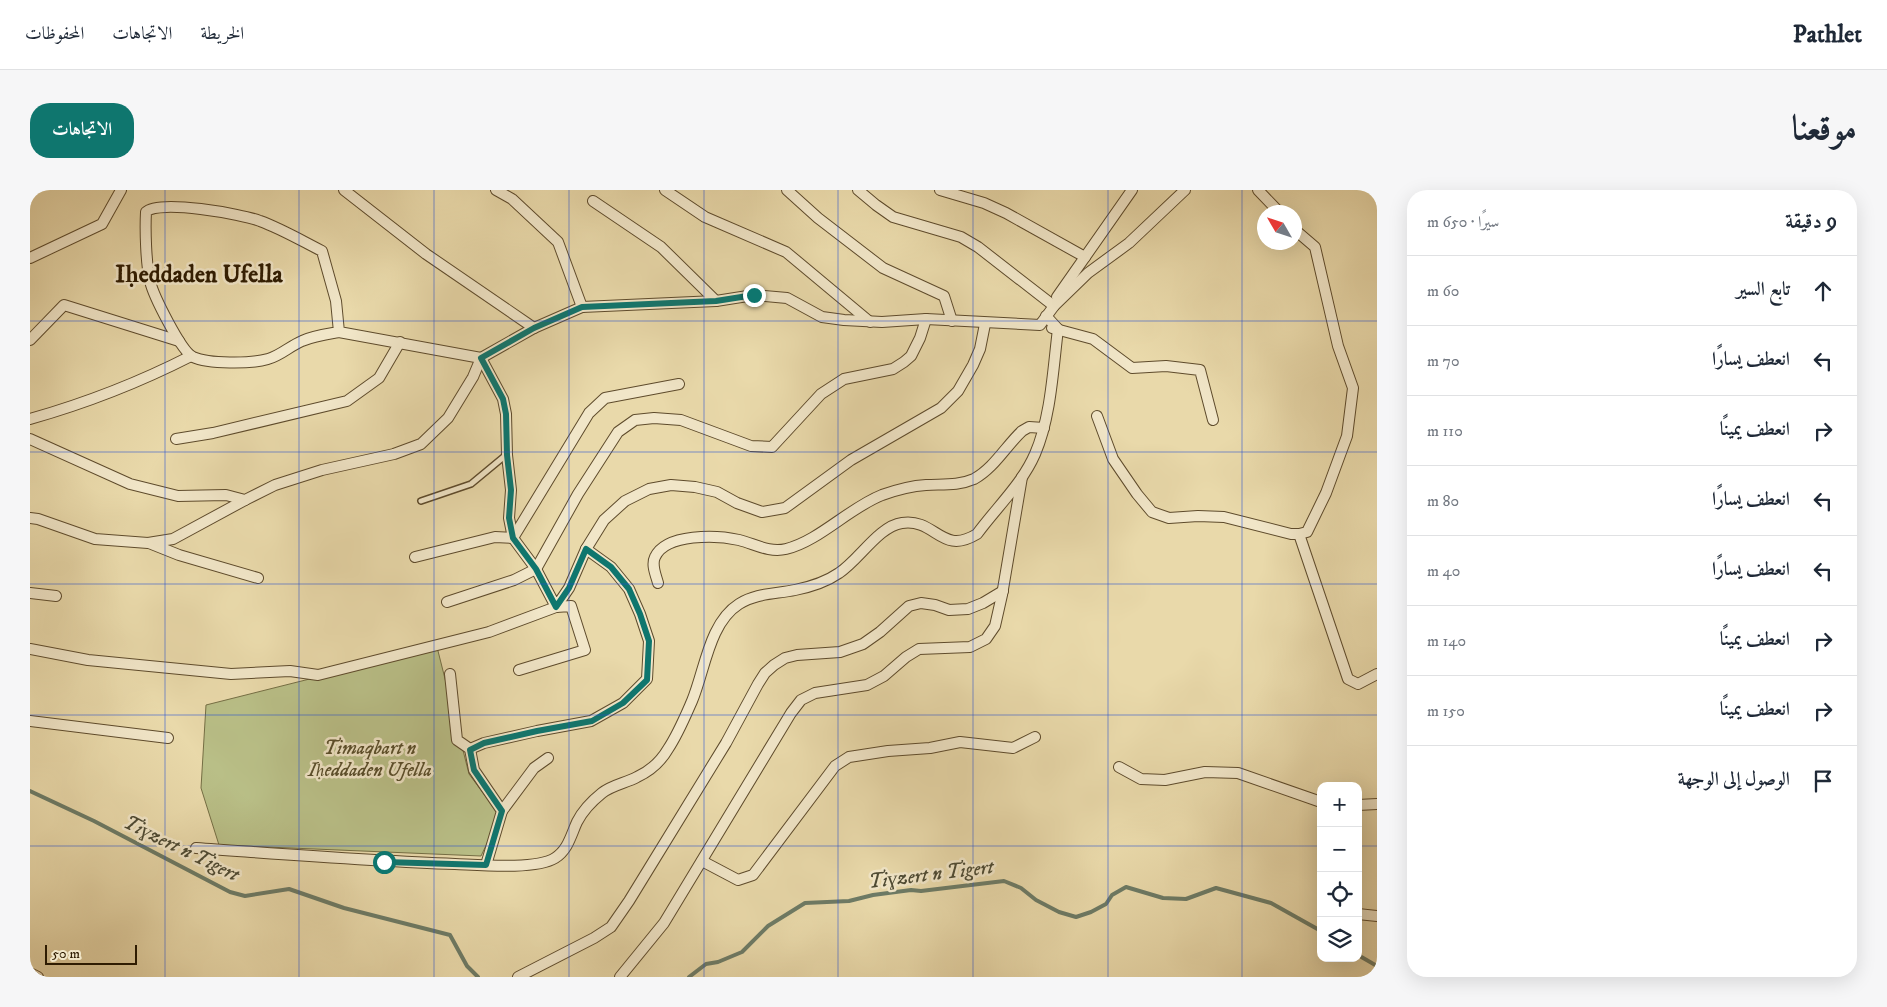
<!DOCTYPE html>
<html lang="ar">
<meta charset="utf-8">
<style>
body{margin:0;font-family:"IM FELL DW Pica",Amiri,serif;background:#f6f6f7;color:#1f2937;direction:rtl}
.controls{position:absolute;right:15px;bottom:15px;display:grid;overflow:hidden;border-radius:10px;box-shadow:0 5px 20px #0002}
.controls button{width:45px;height:45px;display:grid;place-items:center;padding:0;border:0;border-bottom:1px solid #e0e1e3;background:#fff;color:#1f2937;font:25px sans-serif}
.compass{position:absolute;left:1227px;top:15px;width:45px;height:45px;border-radius:50%;background:#fff;box-shadow:0 5px 20px #0002;rotate:309deg}
.scale{position:absolute;left:15px;bottom:12px;width:92px;box-sizing:border-box;padding-left:5px;border:2px solid #2f1c02;border-top:0;font-size:14px;line-height:18px;white-space:nowrap;color:#2f1c02;-webkit-text-stroke:4px #f1e6c8;paint-order:stroke}
.stop{position:absolute;width:15px;height:15px;margin:-11px;border:4px solid #0f766e;border-radius:50%;background:#fff}
.stop.end{background:#0f766e;border-color:#fff;box-shadow:0 1px 5px #0008}
.list{margin:0;padding:0;list-style:none}
h2{display:flex;justify-content:space-between;align-items:center;height:65px;margin:0;padding:0 20px;font-size:21px}
h2 small{font-size:16px;font-weight:400;color:#747a83}
.list li{display:grid;grid-template-columns:32px 1fr auto;gap:15px;align-items:center;box-sizing:border-box;height:70px;padding:0 20px;border-top:1px solid #e0e1e3}
.list b{display:block;font-size:19px;white-space:nowrap}
.list em{font-size:16px;font-style:normal;color:#747a83}
.icon{flex:none;width:28px;height:28px;fill:none;stroke:currentColor;stroke-width:2;stroke-linecap:round;stroke-linejoin:round}
.map{position:relative;flex:none;width:1347px;height:787px;overflow:hidden;direction:ltr;border-radius:20px}
header{display:flex;align-items:center;gap:30px;box-sizing:border-box;height:70px;padding:0 25px;background:#fff;border-bottom:1px solid #e0e1e3}
header strong{font-size:24px}
nav{display:flex;gap:28px;margin-inline-start:auto;font-size:18px}
.intro{display:flex;align-items:center;justify-content:space-between;box-sizing:border-box;height:120px;padding:0 30px}
h1{margin:0;font-size:35px}
.button{padding:12px 22px;border-radius:20px;background:#0f766e;color:#fff;font-size:18px;font-weight:700}
main{display:flex;gap:30px;padding:0 30px}
aside{flex:1;background:#fff;border-radius:20px;box-shadow:0 5px 20px #0002}
.map>svg:first-child{display:block}
</style>
<header>
<strong>Pathlet</strong>
<nav><a>الخريطة</a><a>الاتجاهات</a><a>المحفوظات</a></nav>
</header>
<div class="intro"><h1>موقعنا</h1><a class="button">الاتجاهات</a></div>
<main>
<aside>
<h2>9 دقيقة<small>سيرًا · 650 m</small></h2>
<ul class="list">
<li><svg class="icon" aria-label="ahead" viewBox="0 0 24 24"><path d="M12 20V5M6 11l6-6 6 6"/></svg><div><b>تابع السير</b></div><em>60 m</em></li>
<li><svg class="icon" aria-label="left" viewBox="0 0 24 24"><path d="M17 20v-9H6M10 6l-5 5 5 5"/></svg><div><b>انعطف يسارًا</b></div><em>70 m</em></li>
<li><svg class="icon" aria-label="right" viewBox="0 0 24 24"><path d="M7 20v-9h11M14 6l5 5-5 5"/></svg><div><b>انعطف يمينًا</b></div><em>110 m</em></li>
<li><svg class="icon" aria-label="left" viewBox="0 0 24 24"><path d="M17 20v-9H6M10 6l-5 5 5 5"/></svg><div><b>انعطف يسارًا</b></div><em>80 m</em></li>
<li><svg class="icon" aria-label="left" viewBox="0 0 24 24"><path d="M17 20v-9H6M10 6l-5 5 5 5"/></svg><div><b>انعطف يسارًا</b></div><em>40 m</em></li>
<li><svg class="icon" aria-label="right" viewBox="0 0 24 24"><path d="M7 20v-9h11M14 6l5 5-5 5"/></svg><div><b>انعطف يمينًا</b></div><em>140 m</em></li>
<li><svg class="icon" aria-label="right" viewBox="0 0 24 24"><path d="M7 20v-9h11M14 6l5 5-5 5"/></svg><div><b>انعطف يمينًا</b></div><em>150 m</em></li>
<li><svg class="icon" aria-label="arrive" viewBox="0 0 24 24"><path d="M6 21V4h12l-3 4 3 4H6"/></svg><div><b>الوصول إلى الوجهة</b></div></li>
</ul>
</aside>
<div class="map">
<svg width="1347" height="787" viewBox="0 0 1347 787">
<rect width="100%" height="100%" fill="#e9d9aa"/>
<filter id="stains"><feTurbulence type="fractalNoise" baseFrequency=".004" numOctaves="4"/><feColorMatrix values="0 0 0 0 .2 0 0 0 0 .09 0 0 0 0 .02 0 0 0 .5 -.17"/></filter>
<radialGradient id="worn" r=".72"><stop offset=".6" stop-color="#630" stop-opacity="0"/><stop offset="1" stop-color="#630" stop-opacity=".3"/></radialGradient>
<!-- green -->
<polygon fill="#b9bf87" stroke="#746e44" points="407,457 439,584 470,626 451,666 189,655 171,598 176,515"/>
<g fill="none" stroke-linecap="round" stroke-linejoin="round">
<!-- stream -->
<g stroke="#6d7b66" stroke-width="4">
<polyline points="0,601 64,631 200,702 215,706 259,699 314,718 420,745 437,776 448,787"/>
<polyline points="1328,765 1347,776"/>
<polyline points="659,787 676,774 688,772 712,762 738,736 775,713 819,711 843,705 881,700 891,701 974,691 991,698 1006,710 1029,722 1046,727 1061,722 1076,714 1082,705 1096,697 1133,708 1156,709 1186,698 1241,713 1291,741"/>
</g>
<!-- lane casing -->
<g stroke="#5e4b2c" stroke-width="8">
<polyline id="lane" points="391,311 441,294 476,265"/>
</g>
<!-- street casing -->
<g stroke="#5e4b2c" stroke-width="12">
<g id="street">
<polyline points="314,0 396,64 504,138"/>
<polyline points="466,0 482,9 528,52 552,117"/>
<polyline points="635,0 675,27 756,62 840,132"/>
<polyline points="757,0 788,28 853,78 914,106 922,131"/>
<polyline points="828,0 846,15 863,27 931,47 948,57 1024,116"/>
<polyline points="910,0 954,13 976,23 1055,67"/>
<polyline points="1228,0 1249,22"/>
<polyline points="563,11 631,57 686,111"/>
<polyline points="1264,39 1285,57 1308,156 1323,198 1317,246 1296,303 1277,342 1269,344"/>
<polyline points="0,68 72,34 91,0"/>
<polyline points="1027,107 1102,0"/>
<polyline points="1022,138 1063,149 1102,178 1136,176 1170,180 1183,230"/>
<path d="M309,142C297,144 283,146 272,151C260,156 250,166 238,169C221,174 178,174 163,167C151,161 123,105 120,91C116,74 115,40 116,22C128,9 212,24 230,31C252,39 272,51 292,61L306,111L309,142L451,168L473,209L476,224L477,265L481,300L479,328L483,348L506,379L526,417L539,398L556,359L574,330L595,311L619,299L641,295L665,297L687,302L707,313L732,322L755,318L821,270L911,218L928,201L943,175L950,159L955,134"/>
<polyline points="0,150 34,115 149,151"/>
<polyline points="1067,226 1083,269 1107,304 1122,322 1139,328 1168,326 1194,327 1261,344 1269,344 1318,489 1328,494 1347,484"/>
<path d="M0,229C53,214 112,191 161,166"/>
<polyline points="0,249 100,294 148,306 196,305 215,310 245,295 292,280 364,264 391,254 418,228 443,187 451,168 504,138 552,117 686,111 724,105 757,108 792,127 814,130 852,132 896,129 1010,135 1024,116 1058,83 1099,53 1155,0"/>
<polyline points="146,249 183,243 317,211 349,188 370,152"/>
<polyline points="0,328 8,329 65,349 118,353 143,349 215,310"/>
<polyline points="119,353 149,365 228,388"/>
<polyline points="385,367 465,347 483,348 559,223 575,208 649,194"/>
<path d="M628,393C626,385 621,375 625,367C636,343 687,345 709,350C725,354 739,363 756,359C789,351 819,318 852,305C866,300 880,296 896,295C912,294 928,296 944,289C964,278 976,256 992,241L999,237L1014,238"/>
<polyline points="0,403 26,406"/>
<polyline points="417,412 484,390 506,379 548,304 588,242 605,230 624,228 651,230 721,256 742,257 791,204 814,189 863,179 874,172 881,166 890,148 896,129"/>
<polyline points="0,459 58,470 201,484 260,481 288,485 459,442 526,417 541,416 555,460 489,480"/>
<polyline points="420,484 427,550 440,559 444,580 472,621 456,675"/>
<polyline points="0,531 138,548"/>
<polyline points="440,559 454,553 507,541 561,531 593,513 617,489 619,451 610,424 599,399 581,377 556,359"/>
<polyline points="1089,577 1111,589 1135,590 1175,582 1208,583 1291,612"/>
<polyline points="1328,615 1347,614"/>
<polyline points="472,621 504,578 518,568"/>
<path d="M166,658C252,664 339,671 425,674C449,675 506,680 525,668C538,660 541,645 547,632C553,620 562,611 572,603C582,595 596,593 607,587C620,581 631,571 638,559C648,544 655,527 662,511C675,480 679,433 709,414C726,403 746,404 765,400C780,397 796,392 809,383C829,370 849,336 872,333C906,328 911,366 947,344C966,318 992,294 1005,264C1021,227 1023,179 1028,139L1016,126"/>
<polyline points="672,671 708,690 723,685 805,576 819,567 858,561 900,558 930,552 983,558 1005,547"/>
<polyline points="1328,724 1347,726"/>
<polyline points="0,783 8,787"/>
<polyline points="488,787 564,748 581,737 599,711 696,553 728,494 735,483 744,475 755,468 767,465 810,462 833,454 850,442 879,416 891,413 905,415 919,420 938,419 953,413 973,401"/>
<polyline points="590,787 634,733 761,523 771,510 785,503 837,495 854,486 876,467 889,459 940,457 956,449 965,436 972,405 992,287"/>
</g>
</g>
<!-- lane -->
<use href="#lane" stroke="#f1e6c8" stroke-width="5"/>
<!-- street -->
<use href="#street" stroke="#f1e6c8" stroke-width="10"/>
</g>
<g fill="none" stroke-linecap="round" stroke-linejoin="round">
<!-- route -->
<polyline stroke="#0f766e" stroke-width="6" points="354,672 456,675 472,621 444,580 440,560 454,553 507,541 562,531 593,513 617,490 619,451 610,424 599,399 581,377 556,359 539,398 526,417 506,379 483,348 479,328 481,300 477,265 476,224 473,209 451,168 504,138 552,117 686,111 724,105"/>
</g>
<!-- grid -->
<path fill="none" stroke="#1d4ed8" stroke-width="1" stroke-opacity="0.55" d="M135,0V787M269,0V787M404,0V787M539,0V787M674,0V787M808,0V787M943,0V787M1078,0V787M1212,0V787M0,131H1347M0,262H1347M0,394H1347M0,525H1347M0,656H1291M1328,656H1347"/>
<g text-anchor="middle" dominant-baseline="central" stroke-width="5" stroke-linejoin="round" paint-order="stroke">
<!-- park labels -->
<g font-size="19" font-style="italic" fill="#584d2a" stroke="#f1e6c8">
<text x="340" y="558">Timaqbart n<tspan x="340" dy="22">Iḥeddaden Ufella</tspan></text>
</g>
<!-- water labels -->
<g font-size="20" font-style="italic" fill="#4e4b34" stroke="#f1e6c8">
<text transform="translate(151 659) rotate(26)">Tiɣzert n Tigert</text>
<text transform="translate(901 685) rotate(-7)">Tiɣzert n Tigert</text>
</g>
<!-- district labels -->
<g font-size="24" font-weight="bold" fill="#2f1c02" stroke="#f1e6c8">
<text x="169" y="85">Iḥeddaden Ufella</text>
</g>
</g>
<rect width="100%" height="100%" filter="url(#stains)"/>
<rect width="100%" height="100%" fill="url(#worn)"/>
</svg>
<div class="controls">
<button>+</button>
<button>−</button>
<button><svg class="icon" aria-label="locate" viewBox="0 0 24 24"><circle cx="12" cy="12" r="6"/><path d="M12 2v4M12 18v4M2 12h4M18 12h4"/></svg></button>
<button><svg class="icon" aria-label="layers" viewBox="0 0 24 24"><path d="M12 4l9 5-9 5-9-5zM3 14l9 5 9-5"/></svg></button>
</div>
<svg class="compass" viewBox="-18 -18 36 36"><path d="M0-13l5 13h-10z" fill="#e53935"/><path d="M0 13l5-13h-10z" fill="#747a83"/></svg>
<div class="scale">50 m</div>
<div class="stop" style="left:354px;top:672px"></div>
<div class="stop end" style="left:724px;top:105px"></div>
</div>
</main>
